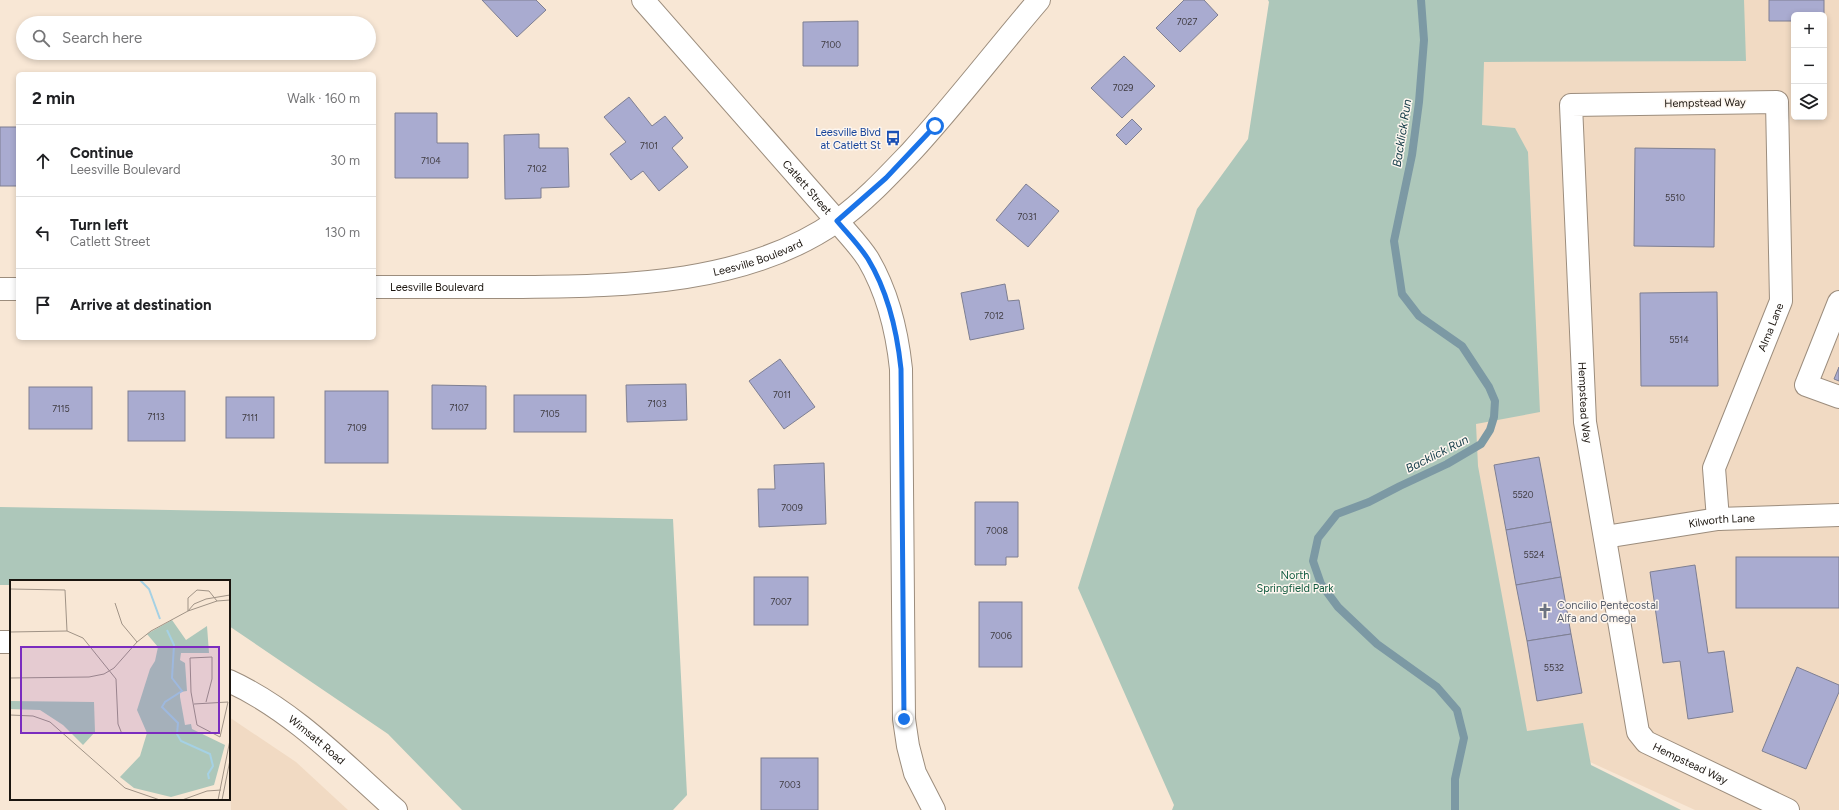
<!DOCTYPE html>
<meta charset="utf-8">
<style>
body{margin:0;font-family:Figtree,sans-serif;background:#f6f6f6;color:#202124}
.controls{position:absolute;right:12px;top:12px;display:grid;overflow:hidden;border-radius:6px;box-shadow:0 2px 6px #0003}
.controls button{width:36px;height:36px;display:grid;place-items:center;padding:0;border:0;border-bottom:1px solid #e0e0e0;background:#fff;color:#202124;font:20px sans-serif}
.stop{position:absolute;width:12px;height:12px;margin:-9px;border:3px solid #1a73e8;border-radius:50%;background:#fff}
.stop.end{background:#1a73e8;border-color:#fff;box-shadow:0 1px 4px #0008}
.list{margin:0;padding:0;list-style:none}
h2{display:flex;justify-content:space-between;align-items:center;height:52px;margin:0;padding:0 16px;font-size:17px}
h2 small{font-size:13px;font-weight:400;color:#757577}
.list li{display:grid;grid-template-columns:26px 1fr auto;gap:12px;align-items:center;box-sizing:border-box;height:72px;padding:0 16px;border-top:1px solid #e0e0e0}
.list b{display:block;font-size:15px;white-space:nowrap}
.list p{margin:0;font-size:13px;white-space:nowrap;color:#757577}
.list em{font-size:13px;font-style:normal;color:#757577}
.icon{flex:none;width:22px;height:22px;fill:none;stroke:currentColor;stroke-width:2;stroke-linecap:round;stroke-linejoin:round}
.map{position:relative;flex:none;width:1839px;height:810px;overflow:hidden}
.search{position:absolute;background:#fff;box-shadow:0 2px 6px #0003;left:16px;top:16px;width:360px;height:44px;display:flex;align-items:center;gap:10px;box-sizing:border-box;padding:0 14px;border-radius:22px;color:#757577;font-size:15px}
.panel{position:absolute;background:#fff;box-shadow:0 2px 6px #0003;left:16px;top:72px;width:360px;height:268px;border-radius:6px}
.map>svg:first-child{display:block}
</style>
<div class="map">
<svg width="1839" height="810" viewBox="0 0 1839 810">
<rect width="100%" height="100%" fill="#f8e7d5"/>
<!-- built -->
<g fill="#f1dac3" fill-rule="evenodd">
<path d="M1743,0H1839V810H1695L1391,671L1462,62ZM1794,15H1824V117H1794Z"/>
<polygon points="229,717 296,762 348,810 231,810"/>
</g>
<!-- green -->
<g fill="#adc7ba">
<polygon points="1268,0 1744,0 1746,61 1484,62 1482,125 1515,128 1528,152 1540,412 1476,424 1478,466 1527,731 1583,723 1591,765 1681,810 1172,810 1174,805 1078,588 1197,209 1248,139 1269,2"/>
<polygon points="0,507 673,519 687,795 673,810 462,810 388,734 229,626 229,581 11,581 11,585 0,585"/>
</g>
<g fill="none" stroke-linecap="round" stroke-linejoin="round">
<!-- stream -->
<polyline stroke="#7c99a4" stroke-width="8" points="1421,0 1424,40 1419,102 1412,155 1394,241 1402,294 1419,316 1462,346 1489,387 1495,401 1494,417 1490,430 1481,444 1447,464 1400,486 1369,502 1337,514 1318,538 1313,561 1321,584 1338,607 1377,644 1437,687 1457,710 1464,738 1455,779 1455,810"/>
</g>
<!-- building -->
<g fill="#a9abd0" stroke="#7e7f92">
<polygon points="482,0 536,0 546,10 517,37"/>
<polygon points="1184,0 1204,0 1218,15 1180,52 1156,28"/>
<polygon points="1769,0 1824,0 1824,20 1824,15 1794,15 1794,21 1769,21"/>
<polygon points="858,21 858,66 803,66 803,22"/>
<polygon points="1124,56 1155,86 1122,118 1091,88"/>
<polygon points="629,97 652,126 665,116 683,138 672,148 688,167 659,191 643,171 631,180 610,154 626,142 604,117"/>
<polygon points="395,113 437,113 437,143 468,143 468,178 395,178"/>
<polygon points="1132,119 1142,129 1126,145 1116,135"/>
<rect x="0" y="127" width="18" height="59"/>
<polygon points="539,134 539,148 568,148 569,187 541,188 541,198 505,199 504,135"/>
<polygon points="1635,148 1715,149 1714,247 1634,246"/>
<polygon points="1026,184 1059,211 1028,247 996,220"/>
<polygon points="1005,284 1008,301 1019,300 1024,329 970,340 961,293"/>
<polygon points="1717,292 1718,386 1641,386 1640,293"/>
<polygon points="780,359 815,407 784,429 749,381"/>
<polygon points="1839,367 1839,381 1834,379"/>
<polygon points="686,384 687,420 627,422 626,385"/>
<polygon points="432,385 486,386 486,429 432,429"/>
<rect x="29" y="387" width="63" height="42"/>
<rect x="128" y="391" width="57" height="50"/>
<rect x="325" y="391" width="63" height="72"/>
<rect x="514" y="395" width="72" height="37"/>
<rect x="226" y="397" width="48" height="41"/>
<polygon points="1539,457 1551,522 1506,530 1494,465"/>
<polygon points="824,463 826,524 759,527 758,489 775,489 774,465"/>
<polygon points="975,502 1018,502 1018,557 1006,557 1006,565 975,565"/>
<polygon points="1551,522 1561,577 1516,585 1506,530"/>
<rect x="1736" y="557" width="103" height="51"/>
<polygon points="1695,565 1708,653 1724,651 1733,712 1688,719 1680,661 1663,663 1650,572"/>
<rect x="754" y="577" width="54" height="48"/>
<polygon points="1561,577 1571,634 1527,641 1516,585"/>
<rect x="979" y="602" width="43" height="65"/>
<polygon points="1571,634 1582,693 1537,701 1527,641"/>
<polygon points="1797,667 1839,685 1839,692 1806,769 1762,751"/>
<rect x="761" y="758" width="57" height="52"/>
</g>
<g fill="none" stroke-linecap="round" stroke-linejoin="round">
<!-- minor casing -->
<g stroke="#9c8d7d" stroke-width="24">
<g id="minor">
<path id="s1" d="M643,0L837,221C847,233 859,245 868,259C888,293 897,331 901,369L904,719L908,746L915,773L934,810"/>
<path id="s2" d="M374,287C423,287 473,287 522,287C628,286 747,284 837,221C865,201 888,176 911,152C956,103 996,50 1039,0"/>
<polyline points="0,289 18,289"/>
<polyline points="1839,302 1806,385 1839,397"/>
<path id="s3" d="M1718,519L1714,468L1781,301L1777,102L1571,105L1585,422L1638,732L1646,742L1788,810"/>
<path id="s4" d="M1605,537L1718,519L1839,515"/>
<polyline points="0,642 11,642"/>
<path id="s5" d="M229,681C293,710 344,764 396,810"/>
</g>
</g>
<!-- minor -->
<use href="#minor" stroke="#fff" stroke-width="22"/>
</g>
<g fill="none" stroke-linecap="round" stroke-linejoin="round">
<!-- route -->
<path stroke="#1a73e8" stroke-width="5" d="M904,719L901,369C897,331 888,292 868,259C859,245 847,233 837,221L886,178L935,126"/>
</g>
<!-- icons -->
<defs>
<g id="bus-bare" transform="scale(1.2)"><path d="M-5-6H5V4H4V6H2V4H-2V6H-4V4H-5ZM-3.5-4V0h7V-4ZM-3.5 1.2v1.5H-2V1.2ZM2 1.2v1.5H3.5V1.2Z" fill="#1a4fb4" stroke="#fdf6ef" stroke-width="2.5" paint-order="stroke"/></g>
<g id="church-bare" transform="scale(1.2)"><path d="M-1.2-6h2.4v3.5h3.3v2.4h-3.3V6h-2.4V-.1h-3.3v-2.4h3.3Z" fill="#6b7280" stroke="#fdf6ef" stroke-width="2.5" paint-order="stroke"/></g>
</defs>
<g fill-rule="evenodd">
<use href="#bus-bare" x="893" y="138"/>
<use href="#church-bare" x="1545" y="611"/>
</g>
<g text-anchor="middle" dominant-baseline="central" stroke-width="3" stroke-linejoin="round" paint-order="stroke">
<!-- number labels -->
<g font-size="9" fill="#3e3a3f">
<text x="1187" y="21">7027</text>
<text x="831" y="44">7100</text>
<text x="1123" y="87">7029</text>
<text x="649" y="145">7101</text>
<text x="431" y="160">7104</text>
<text x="537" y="168">7102</text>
<text x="1675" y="197">5510</text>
<text x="1027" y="216">7031</text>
<text x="994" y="315">7012</text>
<text x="1679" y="339">5514</text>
<text x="782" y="394">7011</text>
<text x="657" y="403">7103</text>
<text x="459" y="407">7107</text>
<text x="61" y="408">7115</text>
<text x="550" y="413">7105</text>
<text x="156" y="416">7113</text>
<text x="250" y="417">7111</text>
<text x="357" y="427">7109</text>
<text x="1523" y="494">5520</text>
<text x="792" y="507">7009</text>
<text x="997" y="530">7008</text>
<text x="1534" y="554">5524</text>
<text x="781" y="601">7007</text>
<text x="1001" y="635">7006</text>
<text x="1554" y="667">5532</text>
<text x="790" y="784">7003</text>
</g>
<!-- street labels -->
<g font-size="11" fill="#1b150f" stroke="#fdf6ef">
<text transform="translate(1705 103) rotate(-1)">Hempstead Way</text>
<text stroke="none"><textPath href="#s1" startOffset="249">Catlett Street</textPath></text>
<text stroke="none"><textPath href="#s2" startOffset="387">Leesville Boulevard</textPath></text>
<text stroke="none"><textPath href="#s2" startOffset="63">Leesville Boulevard</textPath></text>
<text stroke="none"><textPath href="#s3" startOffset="203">Alma Lane</textPath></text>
<text stroke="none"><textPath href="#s3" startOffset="934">Hempstead Way</textPath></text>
<text stroke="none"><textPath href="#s4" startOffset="118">Kilworth Lane</textPath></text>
<text stroke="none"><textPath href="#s5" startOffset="106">Wimsatt Road</textPath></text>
<text stroke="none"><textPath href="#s3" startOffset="1330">Hempstead Way</textPath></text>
</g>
<!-- transit labels -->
<g font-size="11" fill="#164399" stroke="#fdf6ef" text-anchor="end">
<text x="881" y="132">Leesville Blvd<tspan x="881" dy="13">at Catlett St</tspan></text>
</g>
<!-- park labels -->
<g font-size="11" fill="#125b40" stroke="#fdf6ef">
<text x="1295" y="575">North<tspan x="1295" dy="13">Springfield Park</tspan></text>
</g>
<!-- worship labels -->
<g font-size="11" fill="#5b616d" stroke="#fdf6ef" text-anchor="start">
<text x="1557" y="605">Concilio Pentecostal<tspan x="1557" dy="13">Alfa and Omega</tspan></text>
</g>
<!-- water labels -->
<g font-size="12" font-style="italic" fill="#0f3845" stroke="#fdf6ef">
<text transform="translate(1402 133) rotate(-81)">Backlick Run</text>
<text transform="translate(1437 454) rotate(-27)">Backlick Run</text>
</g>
</g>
<!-- overview -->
<g transform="translate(10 580)">
<rect width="220" height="220" fill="#f8e7d5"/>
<path d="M162,40L176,60L197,46L199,73H171L170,80L175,83L177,111L170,112V117L175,145L181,144L182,149L215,165L204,205L161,217L124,208L110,197L130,176L137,153L127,130L140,89L145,81L148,67L137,54ZM0,121L84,122L85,152L73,165L53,145L30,130L0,129Z" fill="#adc7ba"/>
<path fill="none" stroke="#a5d1e4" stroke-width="2" d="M130,0L139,9L150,39M157,50L164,65L162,98L172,111L155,122L152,127L168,143L167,154L171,161L200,174L203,186L198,194L199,199"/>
<path fill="none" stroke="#a09386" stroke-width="1" d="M0,9L55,10L57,51M105,23L112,44L127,62M178,31V18L187,10L199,11L207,21M178,31L184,24L196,19L220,15M0,52L57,51L73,58L106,99L108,144L112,154M0,98L79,97L94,94L104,88L127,62L141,51L178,31L207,21L220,20M184,124L218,122L210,157L187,145L181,112L180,78L202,77V99L196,122M0,135L23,136L40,142L115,208L150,220M172,220L197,211L211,210M208,220L220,160M212,220L220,180"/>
<path fill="#7b2cbf" fill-opacity="0.15" stroke="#7b2cbf" stroke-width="2" d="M11,67H209V153H11Z"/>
<rect width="220" height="220" fill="none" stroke="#1b150f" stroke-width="2"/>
</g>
</svg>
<div class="controls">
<button>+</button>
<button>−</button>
<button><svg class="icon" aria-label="layers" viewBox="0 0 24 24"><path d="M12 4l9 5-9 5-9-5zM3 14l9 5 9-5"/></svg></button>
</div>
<div class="stop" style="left:935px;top:126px"></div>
<div class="stop end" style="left:904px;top:719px"></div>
<div class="search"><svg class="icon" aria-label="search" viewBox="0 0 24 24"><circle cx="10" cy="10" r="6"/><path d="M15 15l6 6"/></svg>Search here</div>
<section class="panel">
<h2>2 min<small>Walk · 160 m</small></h2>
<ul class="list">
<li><svg class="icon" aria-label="ahead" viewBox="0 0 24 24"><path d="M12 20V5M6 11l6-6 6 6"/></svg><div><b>Continue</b><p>Leesville Boulevard</p></div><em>30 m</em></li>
<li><svg class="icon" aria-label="left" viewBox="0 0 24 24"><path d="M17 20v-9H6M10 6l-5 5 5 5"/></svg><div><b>Turn left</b><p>Catlett Street</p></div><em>130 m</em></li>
<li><svg class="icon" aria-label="arrive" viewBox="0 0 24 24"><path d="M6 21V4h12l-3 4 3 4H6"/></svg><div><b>Arrive at destination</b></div></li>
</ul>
</section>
</div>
